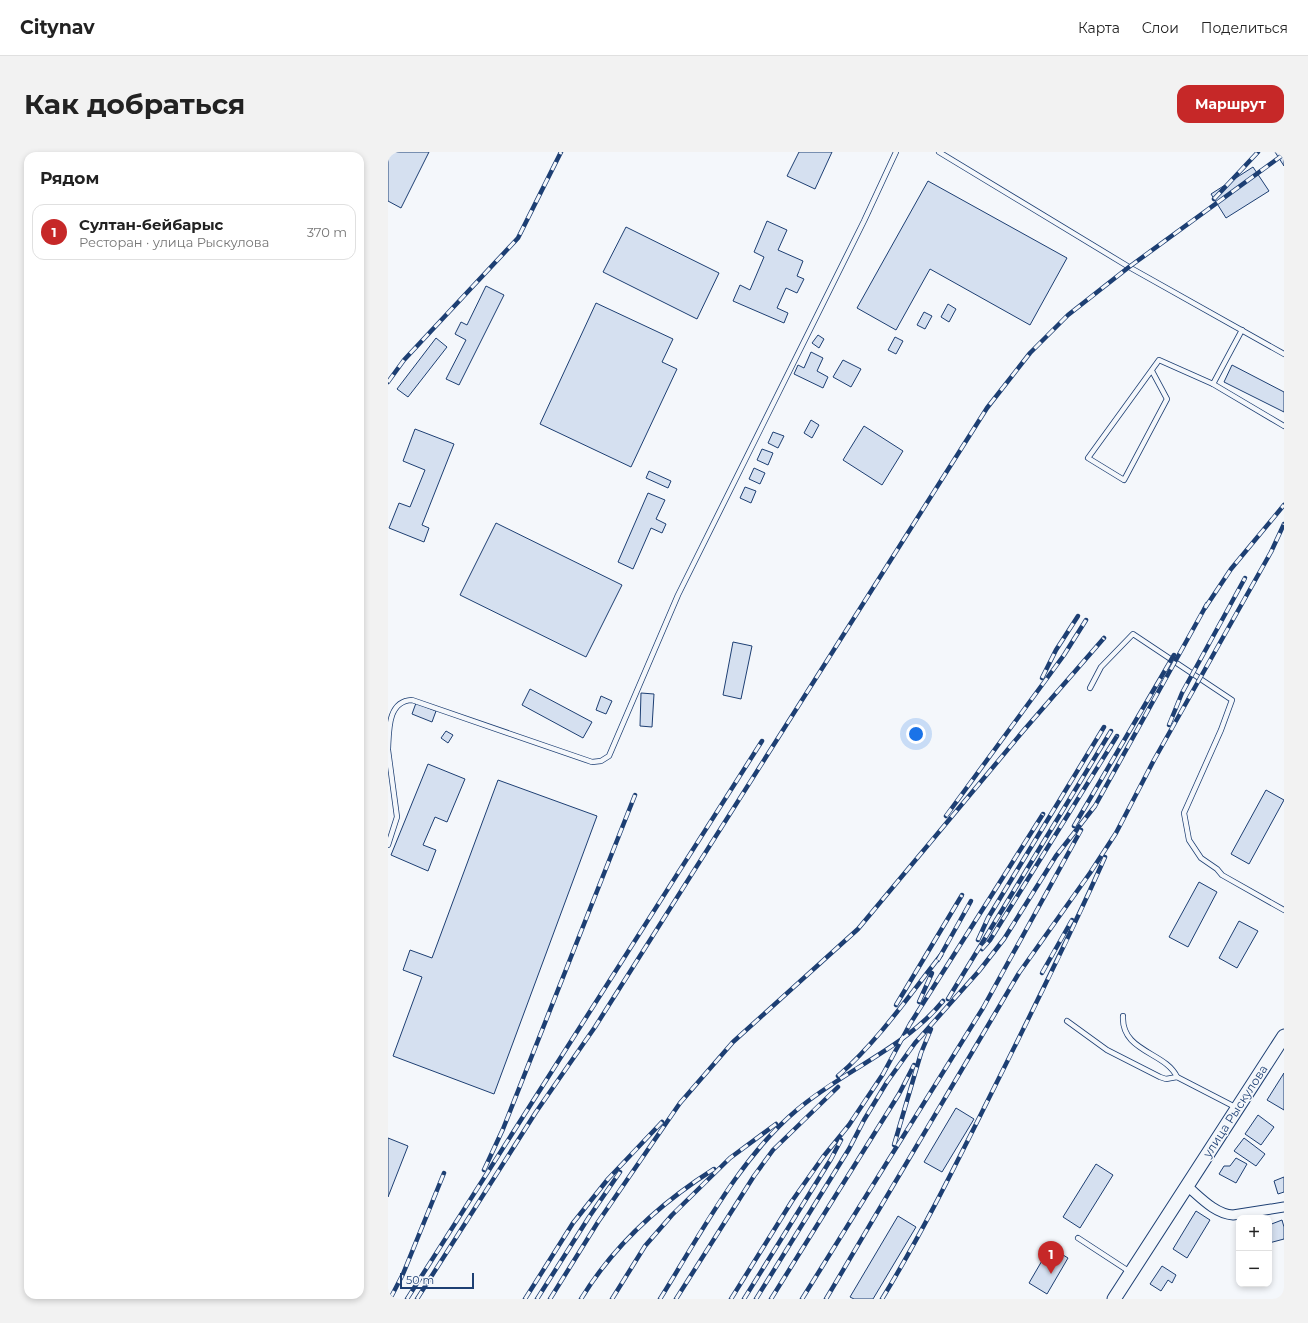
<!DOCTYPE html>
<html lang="ru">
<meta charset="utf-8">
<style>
body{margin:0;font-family:Montserrat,sans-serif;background:#f2f2f2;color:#222}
.controls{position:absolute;right:12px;bottom:12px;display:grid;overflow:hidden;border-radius:8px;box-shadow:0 2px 6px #0003}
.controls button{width:36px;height:36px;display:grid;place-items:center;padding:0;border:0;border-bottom:1px solid #e0e0e0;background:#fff;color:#222;font:20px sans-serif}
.scale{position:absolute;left:12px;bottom:10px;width:74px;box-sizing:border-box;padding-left:4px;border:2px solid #1d3f73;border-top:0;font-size:11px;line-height:14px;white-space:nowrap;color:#1d3f73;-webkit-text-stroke:3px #f4f7fb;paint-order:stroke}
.you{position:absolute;left:528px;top:582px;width:14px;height:14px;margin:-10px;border:3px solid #fff;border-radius:50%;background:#1a73e8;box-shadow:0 0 0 6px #1a73e833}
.badge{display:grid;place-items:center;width:26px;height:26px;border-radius:50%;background:#c62828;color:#fff;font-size:13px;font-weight:700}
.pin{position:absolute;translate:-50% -33px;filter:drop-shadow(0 1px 2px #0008)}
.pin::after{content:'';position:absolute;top:21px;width:14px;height:12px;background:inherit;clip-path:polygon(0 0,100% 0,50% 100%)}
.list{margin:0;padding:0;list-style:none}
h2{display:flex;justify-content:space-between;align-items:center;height:52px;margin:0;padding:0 16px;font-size:17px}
h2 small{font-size:13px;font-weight:400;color:#767676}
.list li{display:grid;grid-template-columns:26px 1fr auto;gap:12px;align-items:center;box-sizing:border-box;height:56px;margin:0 8px 8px;padding:0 8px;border:1px solid #e0e0e0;border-radius:12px}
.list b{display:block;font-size:15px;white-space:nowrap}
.list p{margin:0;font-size:13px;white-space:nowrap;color:#767676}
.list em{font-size:13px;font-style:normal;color:#767676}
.map{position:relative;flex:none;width:896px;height:1147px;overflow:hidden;border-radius:12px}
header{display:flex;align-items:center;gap:24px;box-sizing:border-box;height:56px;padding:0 20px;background:#fff;border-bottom:1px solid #e0e0e0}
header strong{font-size:19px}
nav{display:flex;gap:22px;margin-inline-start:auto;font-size:14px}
.intro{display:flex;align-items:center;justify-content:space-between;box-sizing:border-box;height:96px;padding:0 24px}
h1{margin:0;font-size:28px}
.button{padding:10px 18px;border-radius:12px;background:#c62828;color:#fff;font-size:14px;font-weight:700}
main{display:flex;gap:24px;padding:0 24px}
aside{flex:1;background:#fff;border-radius:12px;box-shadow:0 2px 6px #0003}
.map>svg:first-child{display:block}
</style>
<header>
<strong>Citynav</strong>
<nav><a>Карта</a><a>Слои</a><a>Поделиться</a></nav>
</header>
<div class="intro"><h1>Как добраться</h1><a class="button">Маршрут</a></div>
<main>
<aside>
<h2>Рядом<small></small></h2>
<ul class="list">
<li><span class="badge">1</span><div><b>Султан-бейбарыс</b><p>Ресторан · улица Рыскулова</p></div><em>370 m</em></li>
</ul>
</aside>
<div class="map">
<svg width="896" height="1147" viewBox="0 0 896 1147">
<rect width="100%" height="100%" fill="#f4f7fb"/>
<!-- building -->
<g fill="#d5e0f0" stroke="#1d3f73">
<polygon points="0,0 41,0 13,56 0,49"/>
<polygon points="411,0 444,0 427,37 399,24"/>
<polygon points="887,0 896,0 896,14"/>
<polygon points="865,15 881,39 838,66 823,42"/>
<polygon points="540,29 679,106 642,173 542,117 508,178 469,156"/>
<polygon points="379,69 399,78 390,98 415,109 409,124 416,127 409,141 398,136 389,156 400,161 396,171 345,149 352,133 362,138 376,105 366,100"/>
<polygon points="238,75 331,121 309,167 215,120"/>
<polygon points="98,134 116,143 71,233 58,227 78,188 67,182 73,170 79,173"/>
<polygon points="208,151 285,187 274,210 289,217 243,315 152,272"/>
<polygon points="560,152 568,157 561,170 553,165"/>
<polygon points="536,160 544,164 537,177 529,173"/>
<polygon points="430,183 436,187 431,196 424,191"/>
<polygon points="507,185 515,189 508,202 500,198"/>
<polygon points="48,186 59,195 20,245 9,237"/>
<polygon points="423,200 435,206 429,219 440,225 435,236 406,222 410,213 416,216"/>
<polygon points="455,208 473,217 463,235 445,225"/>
<polygon points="844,213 896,240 896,260 836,230"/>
<polygon points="423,268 431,273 424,286 416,281"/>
<polygon points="476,274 515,299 494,333 455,308"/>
<polygon points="27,277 66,292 34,373 41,376 36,390 1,376 11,351 22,355 37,318 15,309"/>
<polygon points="385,280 396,284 390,296 380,291"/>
<polygon points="374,297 385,301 380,313 369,308"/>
<polygon points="366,316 377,321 372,332 361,327"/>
<polygon points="261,319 283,329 280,336 258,326"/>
<polygon points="357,335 368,339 363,351 352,346"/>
<polygon points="260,341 277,348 268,367 278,372 274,381 263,376 245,417 230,410"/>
<polygon points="108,371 234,433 198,505 72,443"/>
<polygon points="345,490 364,494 353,547 335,543"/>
<polygon points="142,537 204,570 195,586 134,553"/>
<polygon points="253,541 266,542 264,575 252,574"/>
<polygon points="213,544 224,549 218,562 208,558"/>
<polygon points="28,551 48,559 44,570 24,562"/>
<polygon points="58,579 65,583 60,591 53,586"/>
<polygon points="40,612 77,627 59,670 47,665 35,693 48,698 40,719 3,703"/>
<polygon points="110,628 209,664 106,942 5,904 34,825 15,818 22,798 44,806"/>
<polygon points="878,638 896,648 861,712 843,702"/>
<polygon points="811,730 829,740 800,795 781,785"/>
<polygon points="851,769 870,779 849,816 831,806"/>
<polygon points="896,921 896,958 879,948"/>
<polygon points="568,956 586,967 554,1020 536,1010"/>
<polygon points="870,963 886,975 873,993 857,982"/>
<polygon points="0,986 20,994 0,1045"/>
<polygon points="856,986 877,1002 868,1014 846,999"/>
<polygon points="848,1006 859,1012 848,1031 831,1022 836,1014 842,1014"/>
<polygon points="708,1012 725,1023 692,1076 675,1065"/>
<polygon points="896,1025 896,1040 890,1042 886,1029"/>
<polygon points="808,1059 822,1068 799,1106 785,1097"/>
<polygon points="510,1064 528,1075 485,1147 466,1147 462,1145"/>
<polygon points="894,1068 896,1075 896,1087 881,1091 881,1073"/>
<polygon points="662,1095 680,1106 659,1142 641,1131"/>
<polygon points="774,1114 788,1123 784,1131 780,1128 773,1139 762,1132"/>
</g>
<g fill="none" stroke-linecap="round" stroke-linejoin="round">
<!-- lane casing -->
<g stroke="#1d3f73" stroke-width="6">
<g id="lane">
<polyline points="551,0 741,115 896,202"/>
<polyline points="854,178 825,232 896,274"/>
<polyline points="764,219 779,247 736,328 700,306 771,208 825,232"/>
<polyline points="702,536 713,515 745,482 844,548 833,578 796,661 801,688 813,706 829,717 834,723 896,758"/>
<path d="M0,597C1,577 0,549 24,548L204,610L213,609L221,604L290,443L476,69L508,0"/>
<polyline points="0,598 9,665 0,693"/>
<path d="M735,864C733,900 778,900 789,925"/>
<polyline points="679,869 719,898 772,925 778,927 789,925 849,956"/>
<polyline points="690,1086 742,1120"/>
</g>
</g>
<!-- street casing -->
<g stroke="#1d3f73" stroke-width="11">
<path id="street" d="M799,1034C812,1045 827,1062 845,1063L896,1055"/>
</g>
<!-- secondary casing -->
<g stroke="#1d3f73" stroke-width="15">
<polyline id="secondary" points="726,1147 896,884"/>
</g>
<!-- lane -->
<use href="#lane" stroke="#f4f7fb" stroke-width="4.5"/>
<!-- street -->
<use href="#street" stroke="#f4f7fb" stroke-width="9"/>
<!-- secondary -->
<use href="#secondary" stroke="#f4f7fb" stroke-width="13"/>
<!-- rail casing -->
<g stroke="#1d3f73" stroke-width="4.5">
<g id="rail">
<polyline points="826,47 870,0"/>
<polyline points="0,230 16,208 130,86 173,0"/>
<polyline points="817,456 843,417 896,353"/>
<polyline points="654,526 668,498 690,464"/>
<polyline points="781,573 794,541 857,426"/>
<polyline points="558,664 676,503 698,468"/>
<polyline points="686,674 786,503"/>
<polyline points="590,788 600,766 716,575"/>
<polyline points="594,797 602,788 729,584"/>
<polyline points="550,808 583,749"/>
<polyline points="654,821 684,768"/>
<polyline points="560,847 723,579"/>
<polyline points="531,850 544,821"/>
<polyline points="508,853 574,743"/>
<path d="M450,924C490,889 520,845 553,803"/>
<polyline points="506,993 533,901 543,877"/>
<polyline points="96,1018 115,977 247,643"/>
<polyline points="2,1147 15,1122 56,1021"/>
<polyline points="19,1147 374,589"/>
<polyline points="29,1147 148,960 207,875 599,256 642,201 680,163 741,115 896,2"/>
<polyline points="137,1147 185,1071 220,1027 274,970"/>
<polyline points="149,1147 201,1065 232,1020"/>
<polyline points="162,1147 210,1070 292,951 345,890 470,777 636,578 716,486"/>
<path d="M193,1147C226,1093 274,1050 326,1017"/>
<polyline points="224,1147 257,1094 284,1063 342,1006 388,972"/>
<path d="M272,1147C312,1083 352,1005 410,957C456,918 517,896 555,849"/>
<polyline points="288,1147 366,1024 385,998 450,935"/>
<polyline points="343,1147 404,1049 435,1005 461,973 495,922 522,872 655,662"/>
<polyline points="356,1147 443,1007 453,988"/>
<polyline points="368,1147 461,997 476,968 499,930 527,891 591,819 616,787 668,704 707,654 819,452"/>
<polyline points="383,1147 511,942 526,913"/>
<polyline points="414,1147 595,856 693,678"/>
<polyline points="438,1147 631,821 702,721 728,681 766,608 883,400 896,372"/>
<path d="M494,1147C536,1078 571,1006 607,934C645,858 683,782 717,705"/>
</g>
</g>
<!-- rail -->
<use href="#rail" stroke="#f4f7fb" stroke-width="3" stroke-dasharray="9" stroke-linecap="butt"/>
</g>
<g text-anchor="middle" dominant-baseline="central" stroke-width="3" stroke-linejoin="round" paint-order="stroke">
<!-- street labels -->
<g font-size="12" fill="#1d3f73" stroke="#f4f7fb">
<text transform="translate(847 959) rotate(-57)">улица Рыскулова</text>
</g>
</g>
</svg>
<div class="controls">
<button>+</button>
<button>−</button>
</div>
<div class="scale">50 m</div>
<div class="you"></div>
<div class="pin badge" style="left:663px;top:1122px">1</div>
</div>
</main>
